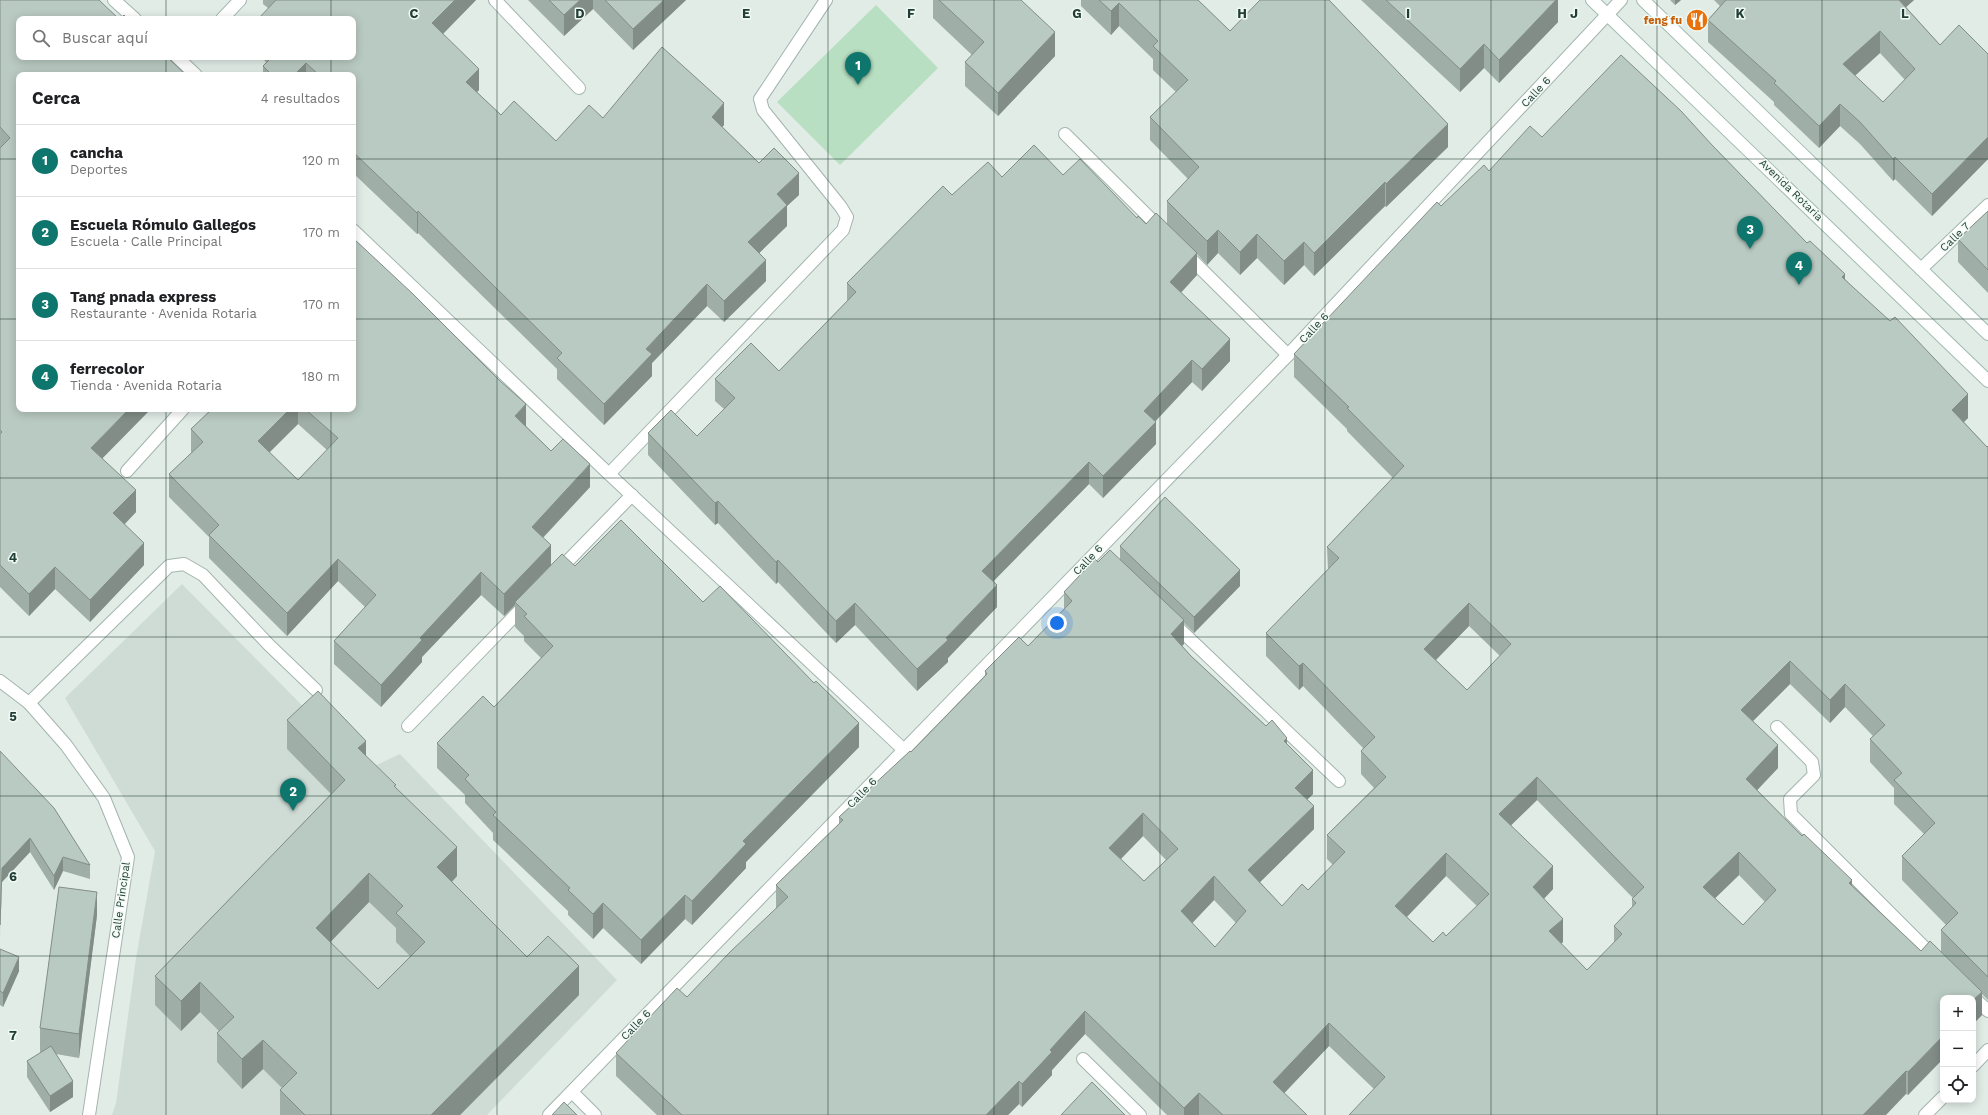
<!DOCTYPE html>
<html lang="es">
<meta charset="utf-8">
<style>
body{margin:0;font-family:"Work Sans",sans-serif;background:#f2f2f2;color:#202124}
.controls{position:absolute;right:12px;bottom:12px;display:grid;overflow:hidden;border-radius:8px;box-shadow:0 2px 10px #0003}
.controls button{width:36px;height:36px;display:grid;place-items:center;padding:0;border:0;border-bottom:1px solid #e0e0e0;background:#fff;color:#202124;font:20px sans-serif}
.you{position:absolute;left:1057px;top:623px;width:14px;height:14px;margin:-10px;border:3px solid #fff;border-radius:50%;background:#1a73e8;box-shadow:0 0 0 6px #1a73e833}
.badge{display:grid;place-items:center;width:26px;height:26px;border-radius:50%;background:#0f766e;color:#fff;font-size:13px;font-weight:700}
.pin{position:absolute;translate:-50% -33px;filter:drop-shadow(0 1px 2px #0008)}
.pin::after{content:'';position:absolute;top:21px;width:14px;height:12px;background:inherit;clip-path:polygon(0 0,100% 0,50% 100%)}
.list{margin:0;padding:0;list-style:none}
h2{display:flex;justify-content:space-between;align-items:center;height:52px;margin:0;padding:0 16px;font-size:17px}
h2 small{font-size:13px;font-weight:400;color:#757577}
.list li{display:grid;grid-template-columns:26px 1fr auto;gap:12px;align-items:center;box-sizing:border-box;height:72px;padding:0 16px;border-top:1px solid #e0e0e0}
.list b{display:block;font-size:15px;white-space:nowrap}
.list p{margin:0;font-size:13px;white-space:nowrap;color:#757577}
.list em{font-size:13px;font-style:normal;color:#757577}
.icon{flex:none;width:22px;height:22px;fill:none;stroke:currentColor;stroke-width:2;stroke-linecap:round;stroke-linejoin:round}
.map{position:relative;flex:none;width:1988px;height:1115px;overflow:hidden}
.search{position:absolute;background:#fff;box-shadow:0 2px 10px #0003;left:16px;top:16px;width:340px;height:44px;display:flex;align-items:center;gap:10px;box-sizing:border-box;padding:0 14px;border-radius:8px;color:#757577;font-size:15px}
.panel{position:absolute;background:#fff;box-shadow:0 2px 10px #0003;left:16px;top:72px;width:340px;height:340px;border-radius:8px}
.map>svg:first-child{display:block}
</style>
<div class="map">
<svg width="1988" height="1115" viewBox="0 0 1988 1115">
<rect width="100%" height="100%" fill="#e1ece7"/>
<!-- built -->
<polygon fill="#cfdcd6" points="182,584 366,770 400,754 617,980 487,1115 112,1115 116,1103 136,958 155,851 65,698"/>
<!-- green -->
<polygon fill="#b8dfc1" points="876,5 938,68 840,165 777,102"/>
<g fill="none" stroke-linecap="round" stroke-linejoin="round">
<!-- street casing -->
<g stroke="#a3b4ae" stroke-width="14">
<g id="street">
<polyline points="114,0 135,19"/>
<polyline points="495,0 579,88"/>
<polyline points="222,19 240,0"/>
<polyline points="177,57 196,75"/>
<polyline points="1065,134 1162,230"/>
<polyline points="353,230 609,474 904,750"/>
<polyline points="1185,253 1288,355"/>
<polyline points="1921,269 1988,205"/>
<polyline points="127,471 183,409"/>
<polyline points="609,474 843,230 847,217 841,207 763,110 760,99 826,0"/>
<polyline points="557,572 632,495"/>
<polyline points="1172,622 1339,781"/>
<polyline points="0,681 29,703 66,745 104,798 128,857 89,1115"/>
<polyline points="29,703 169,566 184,564 203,575 269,645 316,690"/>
<polyline points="408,726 526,604"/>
<polyline points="1777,727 1812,762 1814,775 1790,799 1791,814 1935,958"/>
<polyline points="1970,994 1988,1011"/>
<polyline points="1083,1059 1140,1115"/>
<polyline points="1973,1066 1988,1050"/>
<polyline points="572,1092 595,1115"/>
<polyline points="549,1115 1288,355 1621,0"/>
<polyline points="1925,1115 1943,1097"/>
</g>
</g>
<!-- secondary casing -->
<g stroke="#a1bbb1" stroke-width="14">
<g id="secondary">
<polyline points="1592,0 1988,381"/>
<polyline points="1643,0 1988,334"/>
</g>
</g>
<!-- street -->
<use href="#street" stroke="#fff" stroke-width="12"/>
<!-- secondary -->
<use href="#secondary" stroke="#fff" stroke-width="12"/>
</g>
<!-- wall -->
<g fill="#9faea7" fill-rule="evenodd">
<polygon points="0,0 19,75 19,409 102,458 136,512 125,524 144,565 90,622 55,589 29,616 0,587"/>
<polygon points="263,0 476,0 443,34 479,90 477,92 501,115 556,141 603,118 724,125 722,127 759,163 799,195 787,206 787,226 759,253 766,281 724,322 707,306 652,363 652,376 604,425 557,379 557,369 418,233 417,234 353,173 353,75 263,75 263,66 266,62 261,57 353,57 268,8 263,4"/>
<polygon points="528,0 686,0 633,50 593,9 564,36"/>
<polygon points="933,0 1021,0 1055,56 998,116 965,86 965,62 972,55 933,18"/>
<polygon points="1081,0 1198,0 1230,31 1448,147 1386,207 1385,206 1314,276 1304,265 1284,285 1257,258 1240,275 1218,253 1207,265 1197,254 1197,275 1181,293 1230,361 1202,391 1192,382 1155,422 1156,444 1103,498 1089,484 993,581 997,607 948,658 948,662 917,691 855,625 836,643 778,582 776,584 718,523 715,525 648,455 648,433 697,436 724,409 715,401 715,379 779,371 847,301 847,283 952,195 1002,177 1063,175 1137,218 1146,224 1167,223 1167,201 1188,179 1150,140 1150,117 1176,92 1153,70 1153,59 1119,26 1111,35 1081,6"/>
<polygon points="1361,0 1558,0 1558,22 1499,83 1484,68 1460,92"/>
<polygon points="1670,0 1681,0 1675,5"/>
<path d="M1714,0H1914L1906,7L1940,45L1988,54V159L1932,216L1895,179L1893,181L1860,144L1840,126L1819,148L1774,105V102L1708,42V20L1720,6ZM1880,53L1905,80L1883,102L1855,76Z"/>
<path d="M1542,137L1712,145L1807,243L1845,279L1968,418L1964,422L1987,447L1988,446V1000L1982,994V1015L1975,1022V1025L1973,1028V998L1908,1095L1906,1094L1374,1089L1329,1046L1284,1093L1307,1115H1167L1085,1034L1052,1070V1075L1022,1107L1019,1104L1008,1115H657L616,1076V1053L687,997L776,909V885L839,824V817L911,752L985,676V671L1028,646L1064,610V592L1098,562L1120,560V546L1240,586L1194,633L1184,623V644L1182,646L1191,656L1266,726L1287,744L1313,794L1307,800L1314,829L1260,882L1282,906L1308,890L1333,865L1327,859V835L1374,788L1361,774V751L1363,748L1303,686L1299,690L1266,656V633L1328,570L1327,547L1393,478L1347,431V429L1294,377V354L1441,206L1489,171ZM1469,626L1500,656L1467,690L1436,660ZM1790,684L1830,723L1845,707L1873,736L1870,739V762L1894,788V804L1924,834L1902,856V880L1946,925L1941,930V951H1921L1852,885L1802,836L1757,790L1778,768L1753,721ZM1537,800L1633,898L1632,899V907L1614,926V943L1587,970L1561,944L1563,942L1544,899L1553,889L1511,825ZM1143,836L1166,860L1144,881L1121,859ZM1739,875L1765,902L1743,925L1715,898ZM1446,876L1477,906L1446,936L1433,942L1407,917ZM1214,900L1236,923L1215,947L1192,923Z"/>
<polygon points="1988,211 1988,293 1958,262 1958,239"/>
<path d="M212,409H353L526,426L551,451L590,487L543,538L551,565L575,566L703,602L859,747L746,862V868L692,925L685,919L641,964L603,928L593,939L568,915V911L493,840V833L465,803V795L437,768V743L494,707L541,658L524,641V636L515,627V605L504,616L481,595L422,657V662L381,707L334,664V641L365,607L338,581L287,636L209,558V537L169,497V474L192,452H191V429ZM298,424L327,450L298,480L269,452Z"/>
<path d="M287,720L366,756L396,788L457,876L452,882L527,957L579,995L460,1115H280V1090L282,1088L263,1069L242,1089L217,1062V1033L219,1031L200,1012L181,1031L155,1005V976L331,794L287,749ZM369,902L396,928V942L411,957L378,989L330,942Z"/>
<polygon points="0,751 90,865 90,879 63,871 54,890 30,852 2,882"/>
<polygon points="97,915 79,1058 56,1054 73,1097 50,1112 27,1077 27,1061 42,1052 40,1052 40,1028"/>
<polygon points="0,949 19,971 3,1007 0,1005"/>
</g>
<!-- shaded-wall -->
<g fill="#828d88">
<polygon points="455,0 476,0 432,45 432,23"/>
<polygon points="580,0 593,0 593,9 564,36 564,15"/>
<polygon points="664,0 686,0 633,50 633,29"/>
<polygon points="1556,0 1558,0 1558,22 1499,83 1499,60"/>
<polygon points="1675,0 1681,0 1675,5"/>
<polygon points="1895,0 1914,0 1895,17"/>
<polygon points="1119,3 1119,26 1111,35 1111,11"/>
<polygon points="1880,31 1880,53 1843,86 1843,64"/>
<polygon points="1055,32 1055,56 998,116 998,93"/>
<polygon points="1484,44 1484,68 1460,92 1460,69"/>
<polygon points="306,63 306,75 294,75"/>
<polygon points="479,69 479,90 466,103 466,82"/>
<polygon points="724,103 724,125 712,138 712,117"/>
<polygon points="1840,104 1840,126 1819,148 1819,126"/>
<polygon points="1448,124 1448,147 1386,207 1386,184"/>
<polygon points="1988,137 1988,159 1932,216 1932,194"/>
<polygon points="1895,157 1895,179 1893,181 1893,159"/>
<polygon points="799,173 799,195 787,206 787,226 748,264 748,242 777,194"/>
<polygon points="1385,182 1385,206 1314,276 1314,253"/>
<polygon points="418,211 418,233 417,234 417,213"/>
<polygon points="1218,230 1218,253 1207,265 1207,241"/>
<polygon points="1257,234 1257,258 1240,275 1240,252"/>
<polygon points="1304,242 1304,265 1284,285 1284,261"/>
<polygon points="1197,253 1197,275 1170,304 1170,282"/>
<polygon points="766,260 766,281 724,322 724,301"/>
<polygon points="1845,274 1845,297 1842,277"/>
<polygon points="707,284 707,306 652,363 652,376 604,425 604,404 646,349"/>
<polygon points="1230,339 1230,361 1202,391 1202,369"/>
<polygon points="1192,360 1192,382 1144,433 1144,411"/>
<polygon points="1968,394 1968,418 1952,433 1952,410"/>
<polygon points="526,404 526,426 515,438 515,416"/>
<polygon points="129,409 151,409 91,470 91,448"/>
<polygon points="290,409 298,409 298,424 258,464 258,441"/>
<polygon points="1156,422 1156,444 1103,498 1103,476"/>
<polygon points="1089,462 1089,484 982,593 982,571"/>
<polygon points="590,464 590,487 532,549 532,527"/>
<polygon points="136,490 136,512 113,536 113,513"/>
<polygon points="718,501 718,523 715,525 715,503"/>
<polygon points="144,543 144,565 90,622 90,600"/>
<polygon points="551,545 551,568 515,602 515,605 504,616 504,594"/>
<polygon points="338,559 338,581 287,636 287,613"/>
<polygon points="778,560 778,582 776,584 776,562"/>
<polygon points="55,567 55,589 29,616 29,594"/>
<polygon points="1240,570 1240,586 1194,633 1194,617"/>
<polygon points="481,572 481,595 422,657 422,662 381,707 381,685 420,638"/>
<polygon points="997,585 997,607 948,658 948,662 917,691 917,669"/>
<polygon points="855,603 855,625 836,643 836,621"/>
<polygon points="1469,603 1469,626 1424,672 1424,649"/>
<polygon points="1184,620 1184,644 1171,657 1171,634"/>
<polygon points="1790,661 1790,684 1741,733 1741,710"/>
<polygon points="1303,663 1303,686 1299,690 1299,666"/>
<polygon points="1845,684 1845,707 1830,723 1830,700"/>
<polygon points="859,723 859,747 746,862 746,868 692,925 692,901 743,841"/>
<polygon points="1287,738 1287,761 1284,741"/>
<polygon points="366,741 366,770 358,748"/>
<polygon points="1778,745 1778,768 1746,802 1746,779"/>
<polygon points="1313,770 1313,794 1295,811 1295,788"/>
<polygon points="1537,777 1537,800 1499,837 1499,814"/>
<polygon points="1314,806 1314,829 1248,894 1248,870"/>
<polygon points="1143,813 1143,836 1109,871 1109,848"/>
<polygon points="30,838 30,852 2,882 0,939 2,868"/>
<polygon points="457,847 457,876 437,897 437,867"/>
<polygon points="1739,852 1739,875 1703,910 1703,887"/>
<polygon points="1446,853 1446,876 1395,929 1395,906"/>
<polygon points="63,857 63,871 54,890 54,876"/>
<polygon points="1553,866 1553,889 1533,910 1533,887"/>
<polygon points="369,873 369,902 316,957 316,928"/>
<polygon points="1214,876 1214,900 1181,935 1181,911"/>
<polygon points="1852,880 1852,903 1849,883"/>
<polygon points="97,892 97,915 79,1058 79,1034"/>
<polygon points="685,895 685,919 641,964 641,940"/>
<polygon points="603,903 603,928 593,939 593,914"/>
<polygon points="1563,919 1563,942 1549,954 1549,931"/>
<polygon points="19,957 19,971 3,1007 3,993"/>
<polygon points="579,966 579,995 460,1115 431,1115"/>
<polygon points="200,982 200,1012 181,1031 181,1001"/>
<polygon points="1982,992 1982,1015 1975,1022 1975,1025 1973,1028 1973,1000"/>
<polygon points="1085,1011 1085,1034 1052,1070 1052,1075 1022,1107 1022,1084 1050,1050"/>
<polygon points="1329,1023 1329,1046 1273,1105 1273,1082"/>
<polygon points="1943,1036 1943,1059 1908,1095 1908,1072"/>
<polygon points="263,1040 263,1069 242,1089 242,1059"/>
<polygon points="1906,1071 1906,1094 1886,1115 1863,1115"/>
<polygon points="73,1081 73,1097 50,1112 50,1096"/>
<polygon points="1019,1081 1019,1104 1008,1115 986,1115"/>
<polygon points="1199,1093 1199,1115 1184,1115 1184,1108"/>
</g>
<!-- building -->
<g fill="#b9cac2" stroke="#828d88" fill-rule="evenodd">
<polygon points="0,0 99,0 119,19 19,19 19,57 167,57 186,75 19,75 19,409 129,409 91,448 136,490 113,513 144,543 90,600 55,567 29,594 0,565 0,434 2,432 0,430 0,148 10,138 0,127"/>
<polygon points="276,0 455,0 432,23 479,69 466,82 501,115 514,101 556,141 589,105 603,118 662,47 724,103 712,117 759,163 774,148 799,173 777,194 787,205 748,242 766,260 724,301 707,284 646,349 652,354 604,404 557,358 562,353 418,211 417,213 353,152 353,111 355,109 353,108 353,75 319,75 306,63 294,75 272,75 263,66 272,57 353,57 353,19 258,19"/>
<polygon points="549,0 580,0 564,15"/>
<polygon points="605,0 664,0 633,29"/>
<polygon points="939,0 1021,0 1055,32 998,93 965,62 984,42"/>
<polygon points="1099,0 1198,0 1230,31 1260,0 1329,0 1448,124 1386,184 1385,182 1314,253 1304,242 1284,261 1257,234 1240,252 1218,230 1207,241 1167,201 1199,167 1150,117 1188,80 1153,46 1158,41 1119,3 1111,11"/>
<polygon points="1386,0 1556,0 1499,60 1484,44 1460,69"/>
<path d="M1726,0H1899L1940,45L1959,25L1988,54V137L1932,194L1895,157L1893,159L1860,122L1840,104L1819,126L1774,83L1776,81L1708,20ZM1880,31L1915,69L1883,102L1843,64Z"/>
<polygon points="124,15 128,19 120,19"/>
<path d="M1621,55L1681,111L1712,145L1807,243L1810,241L1845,274L1842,277L1890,321L1895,317L1968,394L1952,410L1987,447L1988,446V977L1941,930L1958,913L1902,856L1935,823L1894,780L1902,773L1870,739L1885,725L1845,684L1830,700L1790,661L1741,710L1778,745L1746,779L1802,836L1804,834L1852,880L1849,883L1921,951L1930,941L1982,992L1973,1000L1975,1002L1973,1004V998H1943V1036L1908,1072L1906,1071L1863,1115H1349L1385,1077L1329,1023L1273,1082L1307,1115H1223L1199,1093L1184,1108L1085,1011L1050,1050L1052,1052L1022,1084L1019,1081L986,1115H682L616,1053L677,988L687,997L730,952L788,897L776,885L843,820L839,817L910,751L911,752L987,674L985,671L1019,637L1028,646L1072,601L1064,592L1095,559L1098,562L1110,550L1184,620L1171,634L1191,656L1266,726L1272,720L1287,738L1284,741L1313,770L1295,788L1314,806L1248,870L1282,906L1302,884L1308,890L1345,852L1327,835L1386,777L1361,751L1375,737L1303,663L1299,666L1266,633L1339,558L1327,547L1404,466L1347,408L1349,407L1294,354L1437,202L1441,206L1484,165L1489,171L1530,126L1542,137ZM1469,603L1511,644L1467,690L1424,649ZM1537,777L1644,887L1632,899L1636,903L1614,926L1622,934L1587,970L1549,931L1563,919L1533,887L1553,866L1499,814ZM1143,813L1178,849L1144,881L1109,848ZM1739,852L1776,890L1743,925L1703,887ZM1446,853L1489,894L1446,936L1443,932L1433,942L1395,906ZM1214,876L1246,911L1215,947L1181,911Z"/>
<polygon points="1034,145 1063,175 1080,159 1137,218 1138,216 1146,224 1156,213 1197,253 1170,282 1230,339 1202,369 1192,360 1144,411 1156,422 1103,476 1089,462 982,571 997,585 946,638 948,640 917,669 855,603 836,621 778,560 776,562 718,501 715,503 648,433 671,410 697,436 735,398 715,379 751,343 779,371 856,292 847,283 943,186 952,195 988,162 1002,177"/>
<polygon points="1988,211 1988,270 1958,239"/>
<polygon points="353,238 413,294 499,380 526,404 515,416 551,451 563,439 590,464 532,527 551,545 504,594 481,572 420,638 422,640 381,685 334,641 376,595 338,559 287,613 209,535 219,525 169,474 203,442 191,429 212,409 290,409 258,441 298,480 338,438 305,409 353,409"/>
<polygon points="1165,497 1240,570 1194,617 1120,546"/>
<polygon points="621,520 703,602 720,586 814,683 816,681 859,723 743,841 746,844 692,901 685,895 641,940 603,903 593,914 568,890 570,888 493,815 496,812 465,779 469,775 437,743 483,696 494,707 553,646 524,616 527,614 515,602 562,554 575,566"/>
<path d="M318,691L366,741L358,748L396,785L394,786L457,847L437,867L527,957L548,936L579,966L431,1115H305L280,1090L297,1073L263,1040L242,1059L217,1033L234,1017L200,982L181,1001L155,976L345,780L287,720ZM369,873L403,906L396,913L425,942L378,989L316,928Z"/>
<polygon points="0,751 54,808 90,865 63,857 54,876 30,838 2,868 0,925"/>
<polygon points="59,887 97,892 79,1034 40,1028"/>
<polygon points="0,949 19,957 3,993 0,991"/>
<polygon points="51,1046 73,1081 50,1096 27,1061"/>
<polygon points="1092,1082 1125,1115 1061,1115"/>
<polygon points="564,1102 577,1115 552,1115"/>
</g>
<!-- grid -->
<path fill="none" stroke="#203e35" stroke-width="1" stroke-opacity="0.55" d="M166,0V19M331,0V19M497,0V1115M663,0V1115M828,0V1115M994,0V1115M1160,0V1115M1325,0V1115M1491,0V1115M1657,0V1115M1822,0V1115M166,57V75M331,57V75M0,159H19M353,159H1988M0,319H19M353,319H1988M166,409V1115M331,409V1115M0,478H1988M0,637H1988M0,796H1988M0,956H1988"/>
<!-- icons -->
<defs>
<g id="restaurant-disc" transform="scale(1.15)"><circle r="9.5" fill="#e8710a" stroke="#f1f9f5"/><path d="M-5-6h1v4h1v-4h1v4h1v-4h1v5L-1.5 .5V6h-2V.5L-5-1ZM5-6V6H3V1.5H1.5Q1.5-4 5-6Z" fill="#fff"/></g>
</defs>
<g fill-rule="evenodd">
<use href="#restaurant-disc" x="1697" y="20"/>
</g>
<g text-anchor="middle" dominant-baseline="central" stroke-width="3" stroke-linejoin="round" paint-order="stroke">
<!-- food labels -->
<g font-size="11" font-weight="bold" fill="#c56008" stroke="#f1f9f5" text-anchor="end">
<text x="1682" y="20">feng fu</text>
</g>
<!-- street labels -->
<g font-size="11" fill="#203e35" stroke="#f1f9f5">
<text transform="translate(1536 92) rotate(-47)">Calle 6</text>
<text transform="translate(1791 190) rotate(44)">Avenida Rotaria</text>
<text transform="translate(1955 237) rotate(-44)">Calle 7</text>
<text transform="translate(1314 328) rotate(-47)">Calle 6</text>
<text transform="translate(1088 560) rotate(-46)">Calle 6</text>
<text transform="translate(862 793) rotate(-46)">Calle 6</text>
<text transform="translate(121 900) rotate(-82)">Calle Principal</text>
<text transform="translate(636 1025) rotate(-46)">Calle 6</text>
</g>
</g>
<g font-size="13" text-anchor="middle" font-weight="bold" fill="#203e35" stroke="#f1f9f5" stroke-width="3" stroke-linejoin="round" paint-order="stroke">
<text x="414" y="18">C</text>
<text x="580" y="18">D</text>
<text x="746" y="18">E</text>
<text x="911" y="18">F</text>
<text x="1077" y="18">G</text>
<text x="1242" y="18">H</text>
<text x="1408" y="18">I</text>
<text x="1574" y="18">J</text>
<text x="1740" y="18">K</text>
<text x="1905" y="18">L</text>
<text x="13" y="562">4</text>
<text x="13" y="721">5</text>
<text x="13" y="881">6</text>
<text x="13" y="1040">7</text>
</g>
</svg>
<div class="controls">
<button>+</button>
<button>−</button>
<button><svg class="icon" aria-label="locate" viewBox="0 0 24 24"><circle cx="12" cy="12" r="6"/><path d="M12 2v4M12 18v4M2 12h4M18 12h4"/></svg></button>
</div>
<div class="you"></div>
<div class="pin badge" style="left:858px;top:85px">1</div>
<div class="pin badge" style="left:293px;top:811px">2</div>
<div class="pin badge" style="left:1750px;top:249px">3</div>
<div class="pin badge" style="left:1799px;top:285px">4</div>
<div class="search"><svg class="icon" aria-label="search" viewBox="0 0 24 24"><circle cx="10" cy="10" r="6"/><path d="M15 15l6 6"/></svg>Buscar aquí</div>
<section class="panel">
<h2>Cerca<small>4 resultados</small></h2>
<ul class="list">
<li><span class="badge">1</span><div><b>cancha</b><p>Deportes</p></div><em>120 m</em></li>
<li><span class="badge">2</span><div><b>Escuela Rómulo Gallegos</b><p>Escuela · Calle Principal</p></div><em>170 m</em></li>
<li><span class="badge">3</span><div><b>Tang pnada express</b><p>Restaurante · Avenida Rotaria</p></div><em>170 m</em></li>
<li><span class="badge">4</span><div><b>ferrecolor</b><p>Tienda · Avenida Rotaria</p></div><em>180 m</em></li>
</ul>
</section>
</div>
